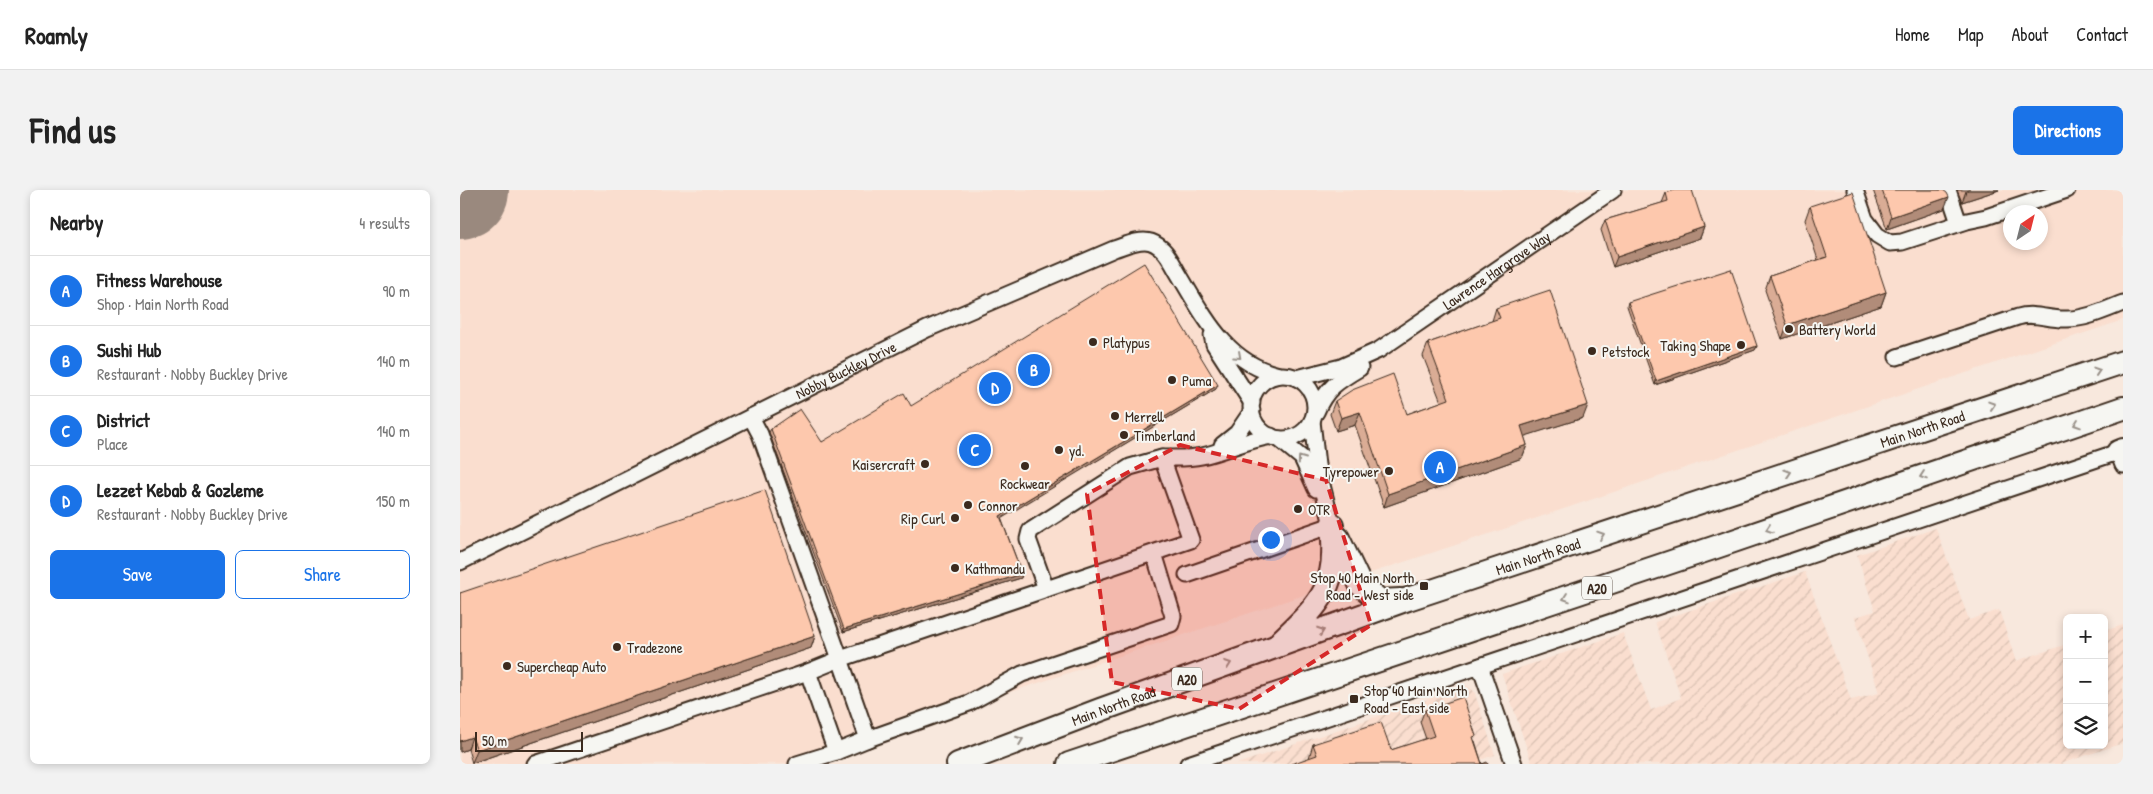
<!DOCTYPE html>
<meta charset="utf-8">
<style>
body{margin:0;font-family:"Patrick Hand",sans-serif;background:#f2f2f2;color:#222}
.controls{position:absolute;right:15px;bottom:15px;display:grid;overflow:hidden;border-radius:8px;box-shadow:0 2px 8px #0003}
.controls button{width:45px;height:45px;display:grid;place-items:center;padding:0;border:0;border-bottom:1px solid #e0e0e0;background:#fff;color:#222;font:25px sans-serif}
.compass{position:absolute;left:1543px;top:15px;width:45px;height:45px;border-radius:50%;background:#fff;box-shadow:0 2px 8px #0003;rotate:35deg}
.scale{position:absolute;left:15px;bottom:12px;width:108px;box-sizing:border-box;padding-left:5px;border:2px solid #3b2a1e;border-top:0;font-size:14px;line-height:18px;white-space:nowrap;color:#3b2a1e;-webkit-text-stroke:4px #f6f6f2;paint-order:stroke}
.you{position:absolute;left:810px;top:349px;width:18px;height:18px;margin:-12px;border:4px solid #fff;border-radius:50%;background:#1a73e8;box-shadow:0 0 0 8px #1a73e833}
.badge{display:grid;place-items:center;width:32px;height:32px;border-radius:50%;background:#1a73e8;color:#fff;font-size:16px;font-weight:700}
.pin{position:absolute;translate:-50% -50%;border:2px solid #fff;box-shadow:0 1px 5px #0006}
.list{margin:0;padding:0;list-style:none}
h2{display:flex;justify-content:space-between;align-items:center;height:65px;margin:0;padding:0 20px;font-size:21px}
h2 small{font-size:16px;font-weight:400;color:#767676}
.list li{display:grid;grid-template-columns:32px 1fr auto;gap:15px;align-items:center;box-sizing:border-box;height:70px;padding:0 20px;border-top:1px solid #e0e0e0}
.list b{display:block;font-size:19px;white-space:nowrap}
.list p{margin:0;font-size:16px;white-space:nowrap;color:#767676}
.list em{font-size:16px;font-style:normal;color:#767676}
.actions{display:flex;gap:10px;padding:15px 20px}
.actions a{flex:1;padding:11px 0;border:1px solid #1a73e8;border-radius:8px;text-align:center;font-size:18px;color:#1a73e8}
.actions .main{background:#1a73e8;color:#fff}
.icon{flex:none;width:28px;height:28px;fill:none;stroke:currentColor;stroke-width:2;stroke-linecap:round;stroke-linejoin:round}
.map{position:relative;flex:none;width:1663px;height:574px;overflow:hidden;border-radius:8px}
header{display:flex;align-items:center;gap:30px;box-sizing:border-box;height:70px;padding:0 25px;background:#fff;border-bottom:1px solid #e0e0e0}
header strong{font-size:24px}
nav{display:flex;gap:28px;margin-inline-start:auto;font-size:18px}
.intro{display:flex;align-items:center;justify-content:space-between;box-sizing:border-box;height:120px;padding:0 30px}
h1{margin:0;font-size:35px}
.button{padding:12px 22px;border-radius:8px;background:#1a73e8;color:#fff;font-size:18px;font-weight:700}
main{display:flex;gap:30px;padding:0 30px}
aside{flex:1;background:#fff;border-radius:8px;box-shadow:0 2px 8px #0003}
.map>svg:first-child{display:block}
</style>
<header>
<strong>Roamly</strong>
<nav><a>Home</a><a>Map</a><a>About</a><a>Contact</a></nav>
</header>
<div class="intro"><h1>Find us</h1><a class="button">Directions</a></div>
<main>
<aside>
<h2>Nearby<small>4 results</small></h2>
<ul class="list">
<li><span class="badge">A</span><div><b>Fitness Warehouse</b><p>Shop · Main North Road</p></div><em>90 m</em></li>
<li><span class="badge">B</span><div><b>Sushi Hub</b><p>Restaurant · Nobby Buckley Drive</p></div><em>140 m</em></li>
<li><span class="badge">C</span><div><b>District</b><p>Place</p></div><em>140 m</em></li>
<li><span class="badge">D</span><div><b>Lezzet Kebab &amp; Gozleme</b><p>Restaurant · Nobby Buckley Drive</p></div><em>150 m</em></li>
</ul>
<div class="actions"><a class="main">Save</a><a>Share</a></div>
</aside>
<div class="map">
<svg width="1663" height="574" viewBox="0 0 1663 574">
<defs>
<pattern id="industrial-furrows" width="10" height="10" patternUnits="userSpaceOnUse" patternTransform="scale(1.25)"><rect width="10" height="10" fill="#fadecf"/><path d="M-1 1l2-2M0 10L10 0M9 11l2-2" fill="none" stroke="#d7bfb1"/></pattern>
</defs>
<rect width="100%" height="100%" fill="#f8e8dd"/>
<filter id="ink" filterUnits="userSpaceOnUse"><feTurbulence type="fractalNoise" baseFrequency=".02" numOctaves="2"/><feDisplacementMap in="SourceGraphic" scale="10" xChannelSelector="R" yChannelSelector="G"/><feConvolveMatrix kernelMatrix="1 2 1 2 8 2 1 2 1" color-interpolation-filters="sRGB"/></filter>
<g filter="url(#ink)">
<!-- built -->
<path fill="#fadecf" fill-rule="evenodd" d="M0,0H1663V130L1074,329L333,574H0ZM1550,22H1580V52H1550Z"/>
<!-- industrial -->
<g fill="url(#industrial-furrows)">
<polygon points="1476,338 1509,430 1539,420 1556,471 1607,454 1607,555 1644,555 1644,441 1663,435 1663,553 1600,574 1072,574 1042,484 1163,443 1191,520 1221,508 1195,432 1345,382 1391,510 1419,503 1395,427 1415,421 1397,365"/>
<polygon points="1007,496 1014,501 1035,565 1007,574 777,574"/>
</g>
<g fill="none" stroke-linecap="round" stroke-linejoin="round">
<!-- runway -->
<polyline stroke="#9a897e" stroke-width="96" points="0,1 1,0"/>
<!-- minor casing -->
<g stroke="#3b2a1e" stroke-width="19">
<g id="minor">
<polyline points="1395,0 1405,29 1417,45 1430,53 1442,52 1507,31 1526,27 1607,0"/>
<polyline points="1488,0 1499,33"/>
<polyline points="752,145 754,154 792,213"/>
<path d="M1437,167L1558,127C1575,122 1589,130 1607,129C1626,129 1645,120 1663,113"/>
<circle cx="823" cy="217" r="32"/>
<path id="s1" d="M837,188L881,177L919,160L1153,0"/>
<path d="M856,222C866,198 878,191 900,178"/>
<path d="M291,227L300,244L380,469L731,350L702,268C715,268 728,269 742,266C765,261 786,250 811,246"/>
<polyline points="819,249 842,268 856,299"/>
<polyline points="762,255 777,243 792,221"/>
<path id="s2" d="M0,372L467,139L654,59C664,56 680,48 691,52C705,57 711,71 718,83C744,126 766,173 819,185"/>
<polyline points="727,385 872,335 857,275 852,231"/>
<polyline points="586,399 568,349 570,341 670,277 702,268"/>
<polyline points="1020,476 1054,574"/>
<polyline points="348,482 380,469 408,549 376,562"/>
<polyline points="408,549 509,513 562,484 711,434 713,426 694,363"/>
<polyline points="75,574 348,482 376,562 337,574"/>
<polyline points="728,574 1658,262 1663,275"/>
</g>
</g>
<!-- highway casing -->
<g stroke="#3b2a1e" stroke-width="26">
<g id="highway">
<polyline points="1658,262 1663,260"/>
<polyline points="878,348 900,394 920,411 940,410"/>
<path d="M821,451C863,411 878,396 872,335"/>
<path id="s3" d="M498,574L640,520L948,409L1663,172"/>
<polyline points="609,574 1253,358 1663,218"/>
</g>
</g>
<!-- minor -->
<use href="#minor" stroke="#f6f6f2" stroke-width="15"/>
<!-- highway -->
<use href="#highway" stroke="#f6f6f2" stroke-width="22"/>
</g>
<!-- wall -->
<g fill="#daac95" stroke="#3b2a1e">
<polygon points="1413,0 1483,0 1484,19 1427,39"/>
<polygon points="1497,0 1539,0 1502,12"/>
<polygon points="1206,3 1244,37 1240,48 1153,77 1141,40 1145,30 1202,13"/>
<polygon points="1350,16 1426,102 1421,116 1322,149 1305,100 1310,86 1358,70 1345,30"/>
<polygon points="1168,112 1297,156 1295,160 1195,195 1167,116"/>
<polygon points="1036,118 1123,228 1064,246 1067,255 1062,268 924,317 895,235 876,241 870,224 875,211 947,224 981,212 963,166 968,153 1032,131"/>
<polygon points="756,199 541,328 562,384 561,388 383,442 309,242 311,239 362,252"/>
<polygon points="0,403 355,446 351,458 12,573 8,559 0,562"/>
<polygon points="965,520 1015,551 1022,574 1028,574 849,568 853,554 931,560 966,549 960,532"/>
</g>
<!-- shaded-wall -->
<g fill="#b18c79" stroke="#3b2a1e">
<polygon points="1508,0 1539,0 1502,12 1506,1"/>
<polygon points="1489,7 1484,19 1427,39 1431,27"/>
<polygon points="1244,37 1240,48 1153,77 1157,67"/>
<polygon points="1426,102 1421,116 1322,149 1327,135"/>
<polygon points="1297,156 1295,160 1195,195 1196,191"/>
<polygon points="758,195 756,199 539,330 540,326"/>
<polygon points="1128,215 1123,228 1056,249 1061,236"/>
<polygon points="900,222 895,235 876,241 881,228"/>
<polygon points="1067,255 1062,268 924,317 928,304"/>
<polygon points="562,384 561,388 383,442 384,439"/>
<polygon points="355,446 351,458 12,573 17,560"/>
<polygon points="12,547 8,559 0,562 0,551"/>
</g>
<!-- building -->
<g fill="#fdc8ad" stroke="#3b2a1e">
<polygon points="1215,0 1232,0 1244,37 1157,67 1145,30 1208,11 1206,3"/>
<polygon points="1422,0 1483,0 1487,3 1489,7 1431,27"/>
<polygon points="1393,2 1426,102 1327,135 1310,86 1367,67 1350,16"/>
<polygon points="684,73 758,195 540,326 562,384 384,439 311,239 340,219 362,252 444,203 451,216"/>
<polygon points="1271,79 1297,156 1196,191 1168,112"/>
<polygon points="1090,100 1128,215 1061,236 1067,255 928,304 900,222 881,228 875,211 892,200 933,184 947,224 989,209 968,153 1040,128 1036,118"/>
<polygon points="305,300 355,446 17,560 12,547 0,551 0,403"/>
<polygon points="1003,507 1016,546 1013,547 1022,574 1027,572 1028,574 831,574 857,565 853,554 921,532 931,560 974,546 965,520"/>
</g>
<!-- one-way arrows -->
<defs><path id="oneway-chevron" d="M-2-3.5L2.5 0L-2 3.5" fill="none" stroke-width="1.6" stroke-linecap="round" stroke-linejoin="round" transform="scale(1.25)"/></defs>
<g stroke="#989088">
<use href="#oneway-chevron" transform="translate(778 166) rotate(42)"/>
<use href="#oneway-chevron" transform="translate(1637 181) rotate(-18)"/>
<use href="#oneway-chevron" transform="translate(1532 215) rotate(-18)"/>
<use href="#oneway-chevron" transform="translate(1617 234) rotate(161)"/>
<use href="#oneway-chevron" transform="translate(841 269) rotate(-125)"/>
<use href="#oneway-chevron" transform="translate(1328 283) rotate(-18)"/>
<use href="#oneway-chevron" transform="translate(1463 286) rotate(161)"/>
<use href="#oneway-chevron" transform="translate(1309 339) rotate(161)"/>
<use href="#oneway-chevron" transform="translate(1141 345) rotate(-19)"/>
<use href="#oneway-chevron" transform="translate(1106 408) rotate(161)"/>
<use href="#oneway-chevron" transform="translate(861 441) rotate(-20)"/>
<use href="#oneway-chevron" transform="translate(768 474) rotate(-20)"/>
<use href="#oneway-chevron" transform="translate(560 550) rotate(-21)"/>
</g>
</g>
<!-- marked area -->
<path fill="#d62828" fill-opacity="0.2" stroke="#d62828" stroke-width="4" stroke-dasharray="10 6" stroke-linejoin="round" d="M720,255L866,290L911,435L779,519L652,492L627,304Z"/>
<!-- markers -->
<g fill="#3b2a1e" stroke="#f6f6f2" stroke-width="2">
<circle cx="1329" cy="139" r="5"/>
<circle cx="633" cy="152" r="5"/>
<circle cx="1281" cy="155" r="5"/>
<circle cx="1132" cy="161" r="5"/>
<circle cx="712" cy="190" r="5"/>
<circle cx="655" cy="226" r="5"/>
<circle cx="664" cy="245" r="5"/>
<circle cx="599" cy="260" r="5"/>
<circle cx="465" cy="274" r="5"/>
<circle cx="565" cy="276" r="5"/>
<circle cx="929" cy="281" r="5"/>
<circle cx="508" cy="315" r="5"/>
<circle cx="838" cy="319" r="5"/>
<circle cx="495" cy="328" r="5"/>
<circle cx="495" cy="378" r="5"/>
<rect x="959" y="391" width="10" height="10" rx="2.5"/>
<circle cx="157" cy="457" r="5"/>
<circle cx="47" cy="476" r="5"/>
<rect x="889" y="504" width="10" height="10" rx="2.5"/>
</g>
<g text-anchor="middle" dominant-baseline="central" stroke-width="4" stroke-linejoin="round" paint-order="stroke">
<!-- shield labels -->
<g fill="#f6f6f2" stroke="#73675e" stroke-width="1">
<rect x="1122" y="386.5" width="30" height="23" rx="4"/>
<rect x="712" y="477.5" width="30" height="23" rx="4"/>
</g>
<g font-size="14" font-weight="bold" fill="#3b2a1e">
<text x="1137" y="398">A20</text>
<text x="727" y="489">A20</text>
</g>
<!-- street labels -->
<g font-size="15" fill="#3b2a1e" stroke="#f6f6f2">
<text stroke="none"><textPath href="#s1" startOffset="229">Lawrence Hargrave Way</textPath></text>
<text stroke="none"><textPath href="#s2" startOffset="431">Nobby Buckley Drive</textPath></text>
<text stroke="none"><textPath href="#s3" startOffset="1021">Main North Road</textPath></text>
<text stroke="none"><textPath href="#s3" startOffset="616">Main North Road</textPath></text>
<text stroke="none"><textPath href="#s3" startOffset="166">Main North Road</textPath></text>
</g>
<!-- poi labels -->
<g font-size="15" fill="#3b2a1e" stroke="#f6f6f2" text-anchor="start">
<text x="1339" y="139">Battery World</text>
<text x="643" y="152">Platypus</text>
<text x="1271" y="155" text-anchor="end">Taking Shape</text>
<text x="1142" y="161">Petstock</text>
<text x="722" y="190">Puma</text>
<text x="665" y="226">Merrell</text>
<text x="674" y="245">Timberland</text>
<text x="609" y="260">yd.</text>
<text x="455" y="274" text-anchor="end">Kaisercraft</text>
<text x="919" y="281" text-anchor="end">Tyrepower</text>
<text x="565" y="293" text-anchor="middle">Rockwear</text>
<text x="518" y="315">Connor</text>
<text x="848" y="319">OTR</text>
<text x="485" y="328" text-anchor="end">Rip Curl</text>
<text x="505" y="378">Kathmandu</text>
<text x="954" y="387" text-anchor="end">Stop 40 Main North<tspan x="954" dy="17">Road - West side</tspan></text>
<text x="167" y="457">Tradezone</text>
<text x="57" y="476">Supercheap Auto</text>
<text x="904" y="500">Stop 40 Main North<tspan x="904" dy="17">Road - East side</tspan></text>
</g>
</g>
</svg>
<div class="controls">
<button>+</button>
<button>−</button>
<button><svg class="icon" aria-label="layers" viewBox="0 0 24 24"><path d="M12 4l9 5-9 5-9-5zM3 14l9 5 9-5"/></svg></button>
</div>
<svg class="compass" viewBox="-18 -18 36 36"><path d="M0-13l5 13h-10z" fill="#e53935"/><path d="M0 13l5-13h-10z" fill="#767676"/></svg>
<div class="scale">50 m</div>
<div class="you"></div>
<div class="pin badge" style="left:980px;top:277px">A</div>
<div class="pin badge" style="left:574px;top:180px">B</div>
<div class="pin badge" style="left:515px;top:260px">C</div>
<div class="pin badge" style="left:535px;top:198px">D</div>
</div>
</main>
